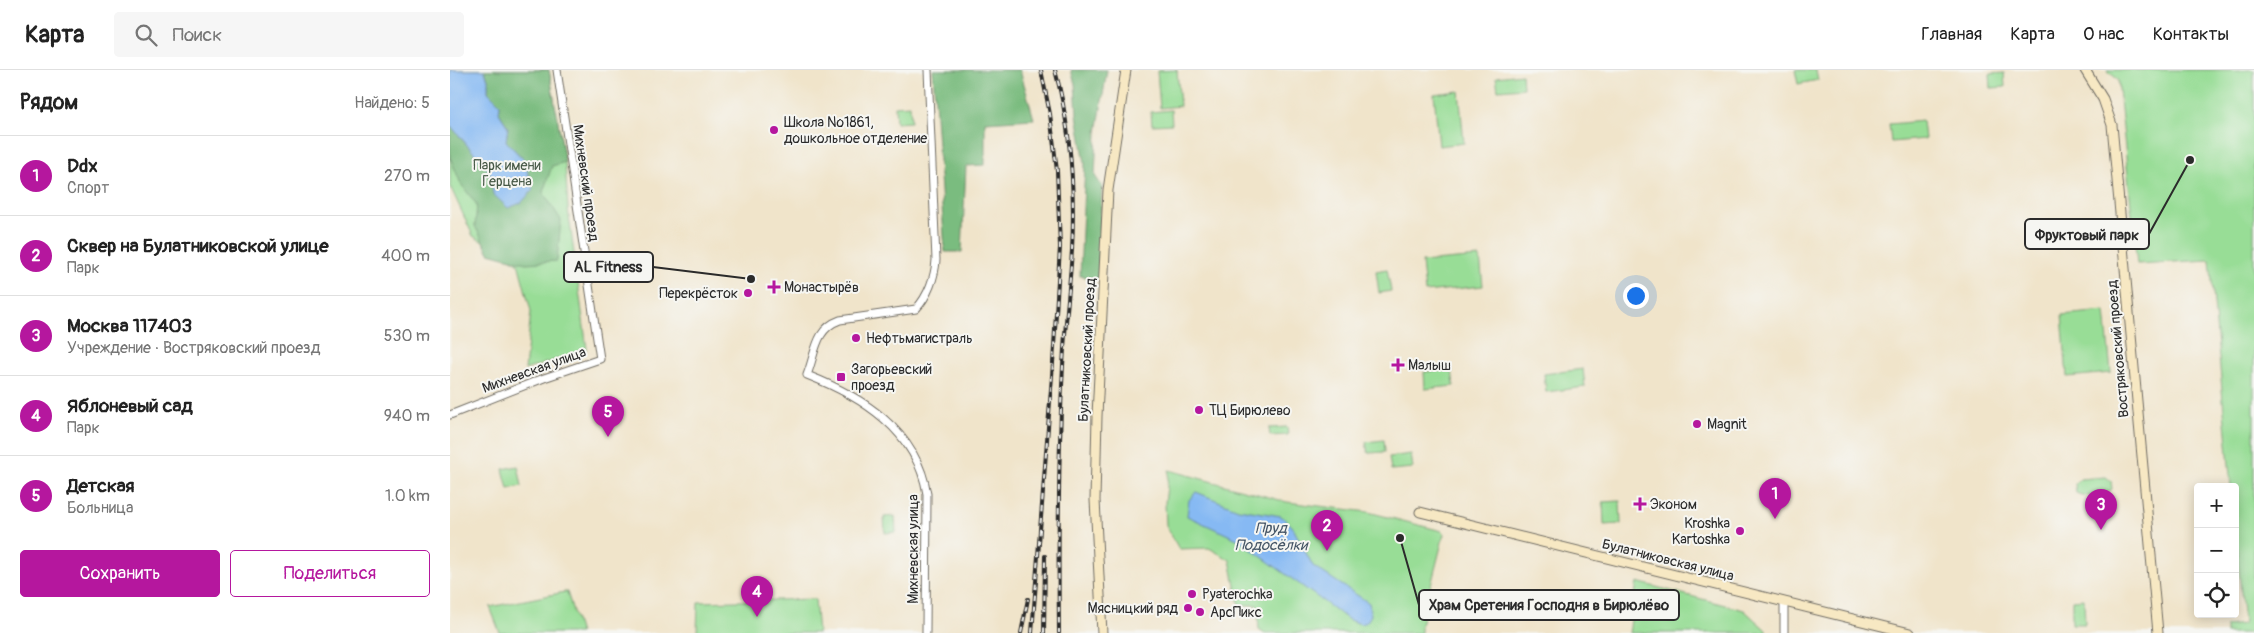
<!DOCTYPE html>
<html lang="ru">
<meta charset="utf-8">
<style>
body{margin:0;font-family:Pangolin,sans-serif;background:#f6f6f6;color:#222}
.controls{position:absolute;right:15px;bottom:15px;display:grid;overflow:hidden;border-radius:5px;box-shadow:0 2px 12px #0003}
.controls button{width:45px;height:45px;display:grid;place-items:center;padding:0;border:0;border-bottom:1px solid #e0e0e0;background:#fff;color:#222;font:25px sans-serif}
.you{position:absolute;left:1185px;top:225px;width:18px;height:18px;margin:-12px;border:4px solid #fff;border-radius:50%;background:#1a73e8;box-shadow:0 0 0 8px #1a73e833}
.badge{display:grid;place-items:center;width:32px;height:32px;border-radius:50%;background:#b5179e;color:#fff;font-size:16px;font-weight:700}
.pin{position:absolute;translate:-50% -41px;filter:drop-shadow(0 1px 2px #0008)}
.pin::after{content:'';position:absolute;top:26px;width:18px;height:15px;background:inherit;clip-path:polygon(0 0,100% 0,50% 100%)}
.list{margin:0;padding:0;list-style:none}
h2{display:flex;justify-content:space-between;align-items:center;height:65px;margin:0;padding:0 20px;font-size:21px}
h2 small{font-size:16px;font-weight:400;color:#767676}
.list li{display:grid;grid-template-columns:32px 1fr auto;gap:15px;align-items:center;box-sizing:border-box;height:80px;padding:0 20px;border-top:1px solid #e0e0e0}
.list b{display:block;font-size:19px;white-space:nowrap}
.list p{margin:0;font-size:16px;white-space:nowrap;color:#767676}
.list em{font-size:16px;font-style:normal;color:#767676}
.actions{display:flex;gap:10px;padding:15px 20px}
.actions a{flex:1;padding:11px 0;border:1px solid #b5179e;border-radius:5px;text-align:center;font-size:18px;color:#b5179e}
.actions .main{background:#b5179e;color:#fff}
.icon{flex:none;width:28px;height:28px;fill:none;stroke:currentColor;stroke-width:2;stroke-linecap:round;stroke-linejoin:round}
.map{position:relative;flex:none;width:1804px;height:563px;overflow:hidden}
header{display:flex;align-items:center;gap:30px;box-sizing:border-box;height:70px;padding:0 25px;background:#fff;border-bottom:1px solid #e0e0e0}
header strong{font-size:24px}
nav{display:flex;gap:28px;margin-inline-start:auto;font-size:18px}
.search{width:350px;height:45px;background:#f6f6f6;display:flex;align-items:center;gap:12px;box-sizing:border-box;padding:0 18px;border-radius:5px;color:#767676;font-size:19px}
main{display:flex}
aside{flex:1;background:#fff}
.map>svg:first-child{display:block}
</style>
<header>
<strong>Карта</strong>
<div class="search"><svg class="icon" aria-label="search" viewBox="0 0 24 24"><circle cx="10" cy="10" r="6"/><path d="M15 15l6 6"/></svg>Поиск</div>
<nav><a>Главная</a><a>Карта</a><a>О нас</a><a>Контакты</a></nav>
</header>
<main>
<aside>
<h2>Рядом<small>Найдено: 5</small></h2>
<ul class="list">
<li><span class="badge">1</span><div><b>Ddx</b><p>Спорт</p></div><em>270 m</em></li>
<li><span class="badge">2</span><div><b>Сквер на Булатниковской улице</b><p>Парк</p></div><em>400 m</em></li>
<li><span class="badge">3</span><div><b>Москва 117403</b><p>Учреждение · Востряковский проезд</p></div><em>530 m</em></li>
<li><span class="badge">4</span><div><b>Яблоневый сад</b><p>Парк</p></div><em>940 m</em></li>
<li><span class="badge">5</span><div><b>Детская</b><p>Больница</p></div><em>1.0 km</em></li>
</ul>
<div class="actions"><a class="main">Сохранить</a><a>Поделиться</a></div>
</aside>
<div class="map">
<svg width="1804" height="563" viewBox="0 0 1804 563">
<rect width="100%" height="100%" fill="#f6f6f2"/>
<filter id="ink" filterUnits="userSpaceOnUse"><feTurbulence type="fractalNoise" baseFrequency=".02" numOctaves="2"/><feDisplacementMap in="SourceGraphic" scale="10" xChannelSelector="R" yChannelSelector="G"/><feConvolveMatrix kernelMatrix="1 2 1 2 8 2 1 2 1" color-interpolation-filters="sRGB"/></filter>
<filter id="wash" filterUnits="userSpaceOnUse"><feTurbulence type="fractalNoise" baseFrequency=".0096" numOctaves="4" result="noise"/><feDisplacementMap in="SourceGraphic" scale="20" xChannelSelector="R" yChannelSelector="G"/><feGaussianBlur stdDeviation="1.12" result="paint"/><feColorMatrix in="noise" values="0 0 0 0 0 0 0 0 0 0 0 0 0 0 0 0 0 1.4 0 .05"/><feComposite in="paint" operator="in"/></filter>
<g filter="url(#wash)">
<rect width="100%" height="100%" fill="#f0e4ca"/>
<!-- green -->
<g fill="#98dd96" stroke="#628460">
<polygon points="0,0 99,0 115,92 118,139 137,279 75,300 81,241 68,193 23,166 0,116"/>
<polygon points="727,0 730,36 710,38 707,1"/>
<polygon points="1345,0 1366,0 1368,10 1348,14"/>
<polygon points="1657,0 1804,0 1804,563 1776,563 1776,556 1794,554 1785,458 1785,417 1781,417 1760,190 1687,194 1668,10"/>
<polygon points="1554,3 1555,17 1541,18 1540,4"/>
<polygon points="1072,4 1073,18 1048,20 1046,7"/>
<polygon points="1009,21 1014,73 989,76 984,24"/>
<polygon points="460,35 461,52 446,53 445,36"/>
<polygon points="721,40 722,54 702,55 701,42"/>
<polygon points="1473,51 1475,69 1441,72 1439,54"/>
<polygon points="1030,187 1033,216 975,222 972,192"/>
<polygon points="937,199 941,221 929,223 926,201"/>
<polygon points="1655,241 1661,303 1617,307 1612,245"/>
<polygon points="1002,299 1004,316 975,319 974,302"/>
<polygon points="1133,299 1135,317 1096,322 1094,304"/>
<polygon points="837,357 838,365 820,366 819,358"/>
<polygon points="934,370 935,382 918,383 916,372"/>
<polygon points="961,384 963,398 941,400 939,387"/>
<polygon points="68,396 72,416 58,419 53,399"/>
<polygon points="719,400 837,432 918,442 992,461 994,464 971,555 971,563 815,563 809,559 807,535 789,535 780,490 759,478 729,479 716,456 715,433"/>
<path d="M1656,407L1661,411L1662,419C1653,427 1637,428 1626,423L1625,414L1630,409Z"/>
<polygon points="1170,431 1171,454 1154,455 1153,432"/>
<polygon points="445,446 446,462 435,463 434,447"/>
<polygon points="1187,512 1294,540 1316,560 1316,563 1179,563"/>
<polygon points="115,522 117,522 130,563 50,563 40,537"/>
<polygon points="365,529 368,563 247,563 248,532"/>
<polygon points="1634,529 1635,554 1622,554 1622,530"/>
</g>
<!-- forest -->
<g fill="#7abc7f" stroke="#527455">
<polygon points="34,0 99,0 115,92 102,96 93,122 111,150 107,191 76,193 39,183 25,156 27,135 11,114 0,87 0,55 40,102 43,124 74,90 56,71 58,57 49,43 50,34 38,22 38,9"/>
<polygon points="483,0 570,0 584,49 535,52 535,95 516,96 512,182 495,182"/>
<polygon points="621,0 657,0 647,63 645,106 652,116 648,209 630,206 635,93 627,45 625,14"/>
</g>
<!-- water -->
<g fill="#86b9f3" stroke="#58728f">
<polygon points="0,0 34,0 38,9 38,22 50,34 49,43 58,57 56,71 74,90 83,120 71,133 58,138 43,124 40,102 0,55"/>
<polygon points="746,422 788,439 831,446 842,456 863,496 919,533 921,545 917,552 911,554 899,550 787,469 737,446 739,430"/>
</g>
</g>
<g filter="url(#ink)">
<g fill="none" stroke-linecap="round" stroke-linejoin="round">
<!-- street casing -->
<g stroke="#706c63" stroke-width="9">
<g id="street">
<polyline points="0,345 94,308 150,289 107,0"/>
<polyline points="1334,532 1334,563"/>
<path d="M476,563L477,424C467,360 411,326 357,305C366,282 365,259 390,250L466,239C478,226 485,207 486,190L478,0"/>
</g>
</g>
<!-- secondary casing -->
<g stroke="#706c63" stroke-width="11">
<g id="secondary">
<polyline points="1635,0 1653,29 1662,55 1708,563"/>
<polyline points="970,442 1460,563"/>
<polyline points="652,563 645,430 647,346 658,120 676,0"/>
</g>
</g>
<!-- street -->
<use href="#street" stroke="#fff" stroke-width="7"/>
<!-- secondary -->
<use href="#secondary" stroke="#f7e8c3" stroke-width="9"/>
<!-- rail casing -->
<g stroke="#2b2b2b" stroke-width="4">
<g id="rail">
<path d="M605,0C621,58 625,120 622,180C620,213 616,246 614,279C608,373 608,468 609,563"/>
<polyline points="571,563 578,529"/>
<polyline points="582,563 603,293 610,177 607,101 600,44 591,0"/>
<polyline points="594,563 595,486"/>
</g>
</g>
<!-- rail -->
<use href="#rail" stroke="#f6f6f2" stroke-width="2" stroke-dasharray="5.5" stroke-linecap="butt"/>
</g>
</g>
<!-- markers -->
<g fill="#b5179e" stroke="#f6f6f2" stroke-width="2">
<circle cx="324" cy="60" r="5"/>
<path d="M321.5 209.5h5v5h5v5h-5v5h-5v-5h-5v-5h5z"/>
<circle cx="298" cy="223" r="5"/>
<circle cx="406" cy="268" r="5"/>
<path d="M945.5 287.5h5v5h5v5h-5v5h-5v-5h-5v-5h5z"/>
<rect x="386" y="302" width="10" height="10" rx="2.5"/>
<circle cx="749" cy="340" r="5"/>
<circle cx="1247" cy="354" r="5"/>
<path d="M1187.5 426.5h5v5h5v5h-5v5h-5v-5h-5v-5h5z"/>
<circle cx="1290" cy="461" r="5"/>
<circle cx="742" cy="524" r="5"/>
<circle cx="738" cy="538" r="5"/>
<circle cx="750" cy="542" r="5"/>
</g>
<g text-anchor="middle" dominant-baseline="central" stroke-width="4" stroke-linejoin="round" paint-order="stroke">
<!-- poi labels -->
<g font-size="14" fill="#2b2b2b" stroke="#f6f6f2" text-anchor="start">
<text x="334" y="52">Школа №1861,<tspan x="334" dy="16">дошкольное отделение</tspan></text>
<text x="334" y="217">Монастырёв</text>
<text x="288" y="223" text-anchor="end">Перекрёсток</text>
<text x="416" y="268">Нефтьмагистраль</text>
<text x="958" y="295">Малыш</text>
<text x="401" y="299">Загорьевский<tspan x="401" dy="16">проезд</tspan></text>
<text x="759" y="340">ТЦ Бирюлево</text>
<text x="1257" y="354">Magnit</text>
<text x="1200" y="434">Эконом</text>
<text x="1280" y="453" text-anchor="end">Kroshka<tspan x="1280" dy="16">Kartoshka</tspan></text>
<text x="752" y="524">Pyaterochka</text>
<text x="728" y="538" text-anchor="end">Мясницкий ряд</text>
<text x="760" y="542">АрсПикс</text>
</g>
<!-- park labels -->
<g font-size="14" fill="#465846" stroke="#f6f6f2">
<text x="57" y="95">Парк имени<tspan x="57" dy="16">Герцена</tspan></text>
</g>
<!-- street labels -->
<g font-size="14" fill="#2b2b2b" stroke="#f6f6f2">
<text transform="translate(136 113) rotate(82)">Михневский проезд</text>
<text transform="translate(1668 279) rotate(-95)">Востряковский проезд</text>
<text transform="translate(637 280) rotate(-87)">Булатниковский проезд</text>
<text transform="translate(84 300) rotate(-20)">Михневская улица</text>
<text transform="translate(463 479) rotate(-90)">Михневская улица</text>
<text transform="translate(1218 490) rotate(14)">Булатниковская улица</text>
</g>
<!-- water labels -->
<g font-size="15" font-style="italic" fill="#465667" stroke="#f6f6f2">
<text x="821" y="458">Пруд<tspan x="821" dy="17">Подосёлки</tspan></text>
</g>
</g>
<!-- callouts -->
<path fill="none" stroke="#2b2b2b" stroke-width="2" d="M1740 90L1699 164M301 209L203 197M950 468L969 535"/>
<g fill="#2b2b2b" stroke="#f6f6f2" stroke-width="2">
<circle cx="1740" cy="90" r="5"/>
<circle cx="301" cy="209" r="5"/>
<circle cx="950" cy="468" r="5"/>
</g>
<g fill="#f6f6f2" stroke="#2b2b2b" stroke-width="2">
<rect x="1575" y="149" width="124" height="30" rx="5"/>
<rect x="114" y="182" width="89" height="30" rx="5"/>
<rect x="969" y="520" width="260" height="30" rx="5"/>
</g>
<g font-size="15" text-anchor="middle" font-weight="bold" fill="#2b2b2b">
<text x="1637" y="170">Фруктовый парк</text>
<text x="158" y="202">AL Fitness</text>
<text x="1099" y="540">Храм Сретения Господня в Бирюлёво</text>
</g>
</svg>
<div class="controls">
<button>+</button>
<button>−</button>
<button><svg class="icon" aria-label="locate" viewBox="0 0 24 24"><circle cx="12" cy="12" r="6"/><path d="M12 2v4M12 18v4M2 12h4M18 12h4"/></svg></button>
</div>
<div class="you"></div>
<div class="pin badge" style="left:1325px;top:449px">1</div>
<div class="pin badge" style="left:877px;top:481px">2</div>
<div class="pin badge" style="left:1651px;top:460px">3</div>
<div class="pin badge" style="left:307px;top:547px">4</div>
<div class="pin badge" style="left:158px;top:367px">5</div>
</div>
</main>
